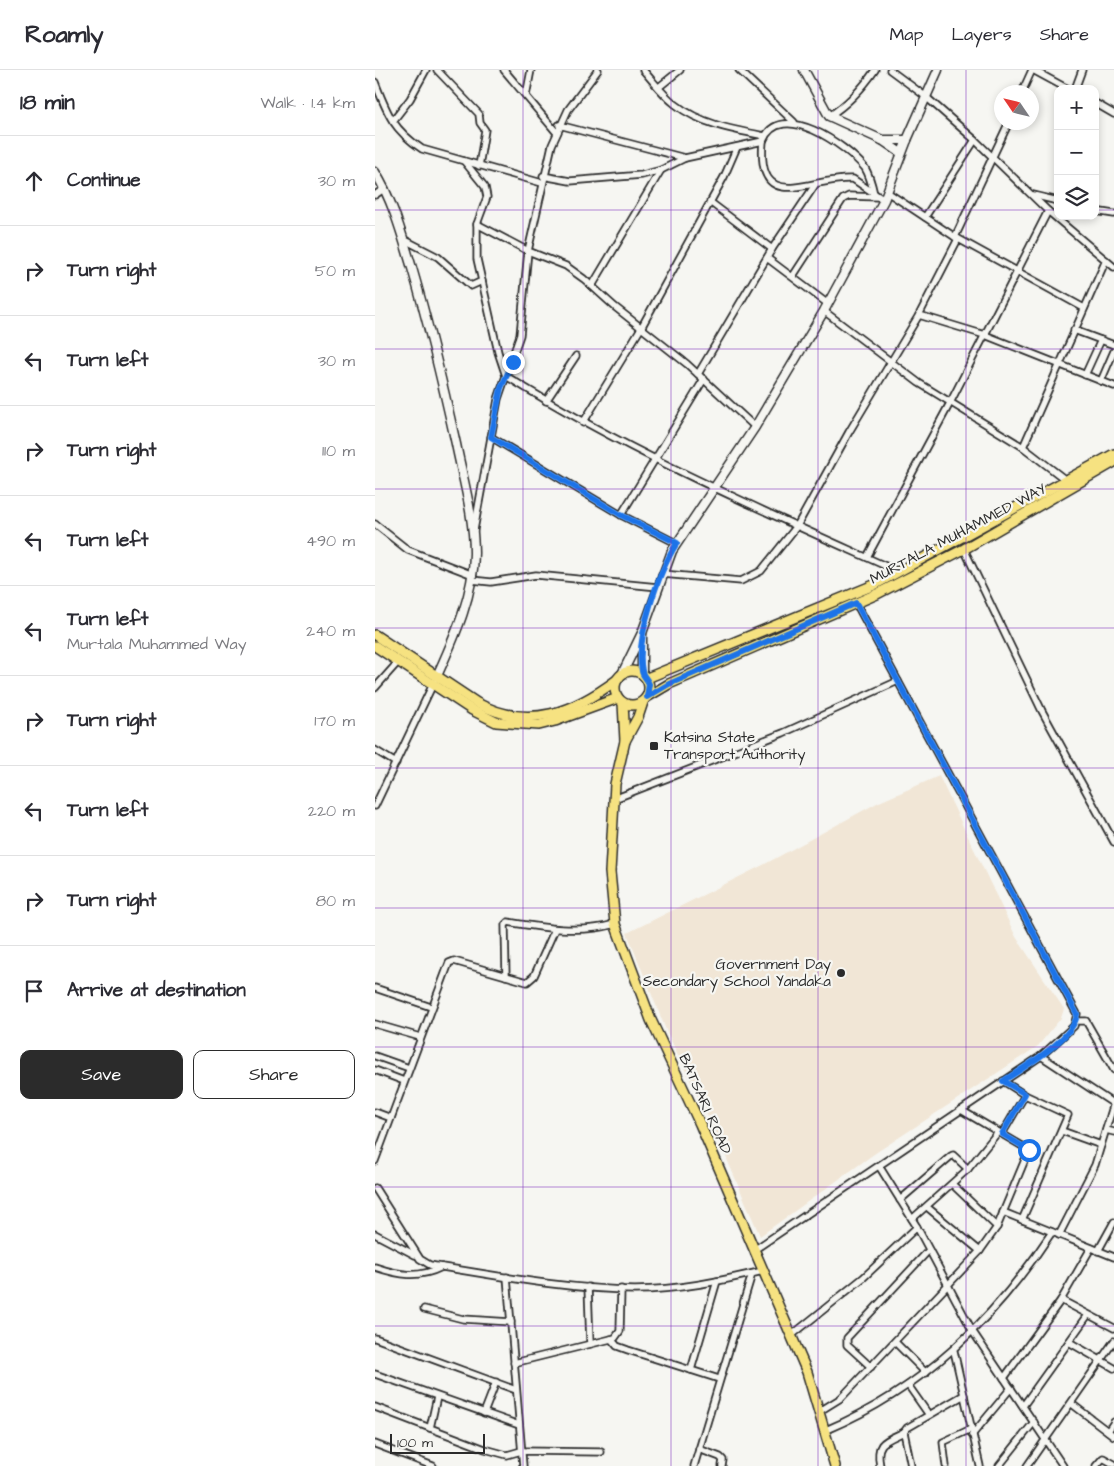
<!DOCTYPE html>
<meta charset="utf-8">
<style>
body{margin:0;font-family:"Architects Daughter",sans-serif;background:#f7f7f7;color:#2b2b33}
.controls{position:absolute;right:15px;top:15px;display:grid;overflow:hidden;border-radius:10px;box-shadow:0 2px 8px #0003}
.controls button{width:45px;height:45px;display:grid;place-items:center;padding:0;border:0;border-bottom:1px solid #e1e1e2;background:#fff;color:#2b2b33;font:25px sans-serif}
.compass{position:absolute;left:619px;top:15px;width:45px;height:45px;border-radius:50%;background:#fff;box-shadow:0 2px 8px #0003;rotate:305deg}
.scale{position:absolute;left:15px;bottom:12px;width:95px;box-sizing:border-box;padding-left:5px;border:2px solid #2b2b2b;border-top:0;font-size:14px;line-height:18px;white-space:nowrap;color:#2b2b2b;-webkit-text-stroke:4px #f6f6f2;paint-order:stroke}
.stop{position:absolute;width:15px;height:15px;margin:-11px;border:4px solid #1a73e8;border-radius:50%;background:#fff}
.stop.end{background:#1a73e8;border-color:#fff;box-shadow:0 1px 5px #0008}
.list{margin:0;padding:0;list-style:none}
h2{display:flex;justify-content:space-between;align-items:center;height:65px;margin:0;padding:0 20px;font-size:21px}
h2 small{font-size:16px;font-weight:400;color:#7c7c81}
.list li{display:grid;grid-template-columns:32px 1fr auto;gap:15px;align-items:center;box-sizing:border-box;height:90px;padding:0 20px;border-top:1px solid #e1e1e2}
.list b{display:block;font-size:19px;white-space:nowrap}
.list p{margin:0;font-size:16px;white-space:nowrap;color:#7c7c81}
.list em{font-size:16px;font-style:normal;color:#7c7c81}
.actions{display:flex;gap:10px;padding:15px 20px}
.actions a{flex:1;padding:11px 0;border:1px solid #2b2b2b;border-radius:10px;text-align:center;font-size:18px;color:#2b2b2b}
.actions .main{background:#2b2b2b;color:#fff}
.icon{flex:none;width:28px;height:28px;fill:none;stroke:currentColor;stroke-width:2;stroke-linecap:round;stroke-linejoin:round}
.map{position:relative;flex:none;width:739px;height:1396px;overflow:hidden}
header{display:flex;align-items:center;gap:30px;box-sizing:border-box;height:70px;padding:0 25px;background:#fff;border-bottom:1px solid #e1e1e2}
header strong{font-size:24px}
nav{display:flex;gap:28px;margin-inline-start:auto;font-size:18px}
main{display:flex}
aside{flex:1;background:#fff}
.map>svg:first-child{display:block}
</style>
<header>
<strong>Roamly</strong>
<nav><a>Map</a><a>Layers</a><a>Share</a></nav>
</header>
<main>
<aside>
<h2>18 min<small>Walk · 1.4 km</small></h2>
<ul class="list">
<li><svg class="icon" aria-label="ahead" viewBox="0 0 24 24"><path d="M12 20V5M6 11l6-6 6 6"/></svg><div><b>Continue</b></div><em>30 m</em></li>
<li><svg class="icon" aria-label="right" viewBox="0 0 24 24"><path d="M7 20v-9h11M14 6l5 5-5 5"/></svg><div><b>Turn right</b></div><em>50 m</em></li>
<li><svg class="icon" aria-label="left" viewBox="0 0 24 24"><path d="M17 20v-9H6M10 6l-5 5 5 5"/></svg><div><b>Turn left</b></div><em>30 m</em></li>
<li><svg class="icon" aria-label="right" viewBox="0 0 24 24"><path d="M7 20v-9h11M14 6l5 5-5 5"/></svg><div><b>Turn right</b></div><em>110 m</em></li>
<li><svg class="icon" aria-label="left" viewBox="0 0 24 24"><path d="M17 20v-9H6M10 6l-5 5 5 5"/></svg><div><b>Turn left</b></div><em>490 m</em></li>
<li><svg class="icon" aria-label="left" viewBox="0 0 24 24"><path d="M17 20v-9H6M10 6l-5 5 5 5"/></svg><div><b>Turn left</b><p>Murtala Muhammed Way</p></div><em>240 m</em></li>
<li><svg class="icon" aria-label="right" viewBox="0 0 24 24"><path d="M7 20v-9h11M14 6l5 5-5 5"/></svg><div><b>Turn right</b></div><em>170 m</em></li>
<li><svg class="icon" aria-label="left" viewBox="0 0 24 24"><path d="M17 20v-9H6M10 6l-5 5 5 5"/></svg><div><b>Turn left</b></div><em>220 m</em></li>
<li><svg class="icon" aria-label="right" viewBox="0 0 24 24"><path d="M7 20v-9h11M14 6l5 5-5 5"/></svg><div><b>Turn right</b></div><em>80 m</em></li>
<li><svg class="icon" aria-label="arrive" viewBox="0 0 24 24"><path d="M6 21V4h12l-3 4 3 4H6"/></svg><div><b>Arrive at destination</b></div></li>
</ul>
<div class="actions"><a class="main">Save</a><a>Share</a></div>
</aside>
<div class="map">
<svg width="739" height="1396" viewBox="0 0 739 1396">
<rect width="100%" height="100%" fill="#f6f6f2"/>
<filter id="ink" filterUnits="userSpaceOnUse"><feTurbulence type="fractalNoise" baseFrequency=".02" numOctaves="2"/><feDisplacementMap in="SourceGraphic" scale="10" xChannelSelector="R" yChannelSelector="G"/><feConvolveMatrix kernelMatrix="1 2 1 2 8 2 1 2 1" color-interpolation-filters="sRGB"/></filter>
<g filter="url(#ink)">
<!-- built -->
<polygon fill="#f1e6d6" points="564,706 641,867 689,939 686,948 663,976 499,1084 385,1166 342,1066 291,960 252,863 390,794 502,733"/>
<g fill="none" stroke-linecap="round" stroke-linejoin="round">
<!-- street casing -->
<g stroke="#2b2b2b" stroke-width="9">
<g id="street">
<polyline points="62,0 104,44 105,53 110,60 104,96"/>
<polyline points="129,0 182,63"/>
<path d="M268,0C278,11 288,25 300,34C325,54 359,60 390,66"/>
<polyline points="364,0 419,52"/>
<polyline points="515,0 550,26 600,70 673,141 739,197"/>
<polyline points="658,0 693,19"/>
<path d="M0,12C12,43 18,60 47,79L167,113"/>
<polyline points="284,17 305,0"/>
<polyline points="700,19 707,0"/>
<polyline points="647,22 657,0"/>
<polyline points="151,26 156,0"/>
<polyline points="720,33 739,44"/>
<path d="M454,46C473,34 487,19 500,0"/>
<polyline points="18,51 35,29 51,0"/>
<polyline points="184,55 310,88"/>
<path d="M388,71C381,147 437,106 478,109L509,130"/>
<path d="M89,91L110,117L112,127L102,154V189L123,282L131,306C256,384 391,442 524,502"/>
<path d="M168,106L195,111L267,105L286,100L310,88L388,71C405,28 472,76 490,98C495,106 497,115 499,124"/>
<polyline points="512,122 580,167 709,238"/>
<polyline points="0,125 10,118"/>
<polyline points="658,125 683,131"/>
<polyline points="335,132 397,179"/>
<polyline points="720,141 739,144"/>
<polyline points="550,147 600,70"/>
<polyline points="102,154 153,181 191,196 209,209 240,237 312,294 380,357"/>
<polyline points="580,167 634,52"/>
<polyline points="28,169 63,187 96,216 107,211"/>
<polyline points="392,188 453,234"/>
<polyline points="418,206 468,129 474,126 503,127"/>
<polyline points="217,216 286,100"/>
<polyline points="449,241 544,313 648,377 692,411"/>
<polyline points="544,245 610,265 739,316"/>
<polyline points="699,260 739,275"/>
<polyline points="323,304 397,179 440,115"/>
<polyline points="710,305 726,270"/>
<polyline points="726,311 739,281"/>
<polyline points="171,331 201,286"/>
<polyline points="208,353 266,258 349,107 362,77"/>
<polyline points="116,367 246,445 301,473"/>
<polyline points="648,377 731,190"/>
<polyline points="246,445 329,309"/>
<polyline points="0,454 33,480 98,505"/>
<polyline points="99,460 123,329 145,265 153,181 177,75 193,40 223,0"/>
<polyline points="589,479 667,641 739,772"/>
<polyline points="492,487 575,333 673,141"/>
<polyline points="287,504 366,511 386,501 422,456 474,362 544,245 583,169"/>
<polyline points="97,510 116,512 161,505 283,517"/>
<polyline points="0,618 24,591"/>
<polyline points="0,680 21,693"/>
<polyline points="239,729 408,663 523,611"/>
<polyline points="0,736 59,612"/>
<path d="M131,906L130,855L133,852C169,858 205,864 240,854"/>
<polyline points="0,918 56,937"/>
<polyline points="701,951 711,951 739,1000"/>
<polyline points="0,954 45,967"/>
<polyline points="0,986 34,998"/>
<polyline points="666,986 739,1034"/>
<polyline points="0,1000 29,1011"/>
<polyline points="628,1011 650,1025 693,1045 647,1150"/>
<polyline points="0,1042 16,1048"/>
<polyline points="731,1060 739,1062"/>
<polyline points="687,1061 726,1075"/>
<polyline points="627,1064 650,1025"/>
<polyline points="0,1091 74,893 79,891 152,912 159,906 180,859"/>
<polyline points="504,1096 542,1157 598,1262 688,1396"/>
<polyline points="577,1114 622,1157"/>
<path d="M0,1118L45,1189L55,1195C123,1206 191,1219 260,1220C303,1220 346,1211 388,1201"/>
<polyline points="525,1130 576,1086 578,1085 593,1099"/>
<polyline points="552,1137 605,1181"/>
<polyline points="628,1142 739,1187"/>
<polyline points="537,1149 593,1099 623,1062"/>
<polyline points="0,1164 40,1185"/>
<polyline points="684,1165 720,1095 739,1033"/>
<polyline points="379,1180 666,986 699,956 702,944 481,533"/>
<polyline points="723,1181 739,1152"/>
<path d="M0,1197C24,1205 43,1209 67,1197"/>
<polyline points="132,1207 148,1396"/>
<polyline points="213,1217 215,1274"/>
<polyline points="686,1230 739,1258"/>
<polyline points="49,1239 88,1249 136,1252"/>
<polyline points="417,1265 488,1208 542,1157"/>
<polyline points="0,1268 141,1320"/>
<polyline points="236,1269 242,1276 253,1280 344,1309"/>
<polyline points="520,1272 551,1303"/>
<polyline points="694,1272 739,1298"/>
<polyline points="579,1281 605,1396"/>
<polyline points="139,1293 240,1268 245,1261 246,1219"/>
<polyline points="496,1297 472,1275 472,1268 554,1180"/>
<polyline points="316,1300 342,1211"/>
<polyline points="0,1304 144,1355"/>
<polyline points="629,1308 686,1230 716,1178"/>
<polyline points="533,1315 554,1345"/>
<polyline points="697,1334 739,1366"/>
<polyline points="648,1336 713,1245"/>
<polyline points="0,1337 110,1379 132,1385 146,1381 226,1382"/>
<polyline points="445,1341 466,1328 605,1181 622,1157 654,1080 586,1040"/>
<polyline points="109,1343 121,1312"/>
<polyline points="55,1358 62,1327"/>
<path d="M451,1360C548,1319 619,1250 677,1162"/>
<polyline points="733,1361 739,1352"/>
<polyline points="597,1365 636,1318"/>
<polyline points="0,1374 58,1396"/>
<polyline points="324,1379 345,1387 348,1390 347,1396"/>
<polyline points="319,1396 377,1204"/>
<path d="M505,1396C500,1372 510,1371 529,1362"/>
<polyline points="536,1396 529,1362 532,1358 589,1325"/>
<polyline points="571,1396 568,1372 596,1359"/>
<polyline points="624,1396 659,1352"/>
<polyline points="652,1396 739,1271"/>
<polyline points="721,1396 728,1388 739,1394"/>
</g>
</g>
<!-- secondary casing -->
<g stroke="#2b2b2b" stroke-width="11">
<g id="secondary">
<polyline points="429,0 454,46 507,70 526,83"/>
<polyline points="507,70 532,70"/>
<path d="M0,102C18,131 27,165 37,198C54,256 68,315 81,374C88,409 99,447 99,483C99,525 79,568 62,606"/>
<polyline points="267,603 267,565"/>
<polyline points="247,604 267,563 297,481 380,357 449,241 509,130 532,70 563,0"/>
</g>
</g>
<!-- primary casing -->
<g stroke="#2b2b2b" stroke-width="12">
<g id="primary">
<path d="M0,565L102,633C154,661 199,642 243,609"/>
<polyline points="0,576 97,640 121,652 164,655 180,651 243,628"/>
<circle cx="257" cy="618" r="17"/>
<polyline points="272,608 499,515 739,384"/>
<polyline points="272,627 294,614 502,524 589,479 739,392"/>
<polyline points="248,633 250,671 240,714 235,802 240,854 276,950 325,1054 432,1302 460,1396"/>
<polyline points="250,671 263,647 268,632"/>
</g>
</g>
<!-- street -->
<use href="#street" stroke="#f6f6f2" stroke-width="5.5"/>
<!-- secondary -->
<use href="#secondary" stroke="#f6f6f2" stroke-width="8"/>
<!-- primary -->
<use href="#primary" stroke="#f6e281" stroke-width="9"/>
</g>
</g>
<g fill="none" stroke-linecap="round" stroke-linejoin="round" filter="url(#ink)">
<!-- route -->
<path stroke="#1a73e8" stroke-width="6" d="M138,292L126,318L116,367L246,445L302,473C284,501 260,568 267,601C267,605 272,609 274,614L272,627L294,614L481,533L702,944C700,968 648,998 628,1011L650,1024L627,1064L654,1080"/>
</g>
<!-- grid -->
<path fill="none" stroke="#7b2cbf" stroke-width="1" stroke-opacity="0.55" d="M148,0V1396M296,0V1396M443,0V1396M591,0V1396M0,140H683M720,140H739M0,279H739M0,419H739M0,558H739M0,698H739M0,838H739M0,977H739M0,1117H739M0,1256H739"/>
<!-- markers -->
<g fill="#2b2b2b" stroke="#f6f6f2" stroke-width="2">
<rect x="274" y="671" width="10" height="10" rx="2.5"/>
<circle cx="466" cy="903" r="5"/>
</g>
<g text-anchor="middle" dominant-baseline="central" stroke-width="4.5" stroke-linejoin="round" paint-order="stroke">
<!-- street labels -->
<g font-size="15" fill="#2b2b2b" stroke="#f6f6f2">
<text transform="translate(583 464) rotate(-28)">MURTALA MUHAMMED WAY</text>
<text transform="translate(330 1034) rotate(66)">BATSARI ROAD</text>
</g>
<!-- poi labels -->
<g font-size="15" fill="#2b2b2b" stroke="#f6f6f2" text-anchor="start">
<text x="289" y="667">Katsina State<tspan x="289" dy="17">Transport Authority</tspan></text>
<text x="456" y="894" text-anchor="end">Government Day<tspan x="456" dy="17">Secondary School Yandaka</tspan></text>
</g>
</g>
</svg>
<div class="controls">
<button>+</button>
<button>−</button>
<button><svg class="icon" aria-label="layers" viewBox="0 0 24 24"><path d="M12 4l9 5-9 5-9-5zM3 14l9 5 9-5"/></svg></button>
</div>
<svg class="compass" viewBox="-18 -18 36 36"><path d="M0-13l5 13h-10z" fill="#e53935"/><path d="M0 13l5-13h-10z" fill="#7c7c81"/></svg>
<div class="scale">100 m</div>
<div class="stop" style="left:654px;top:1080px"></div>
<div class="stop end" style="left:138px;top:292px"></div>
</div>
</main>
